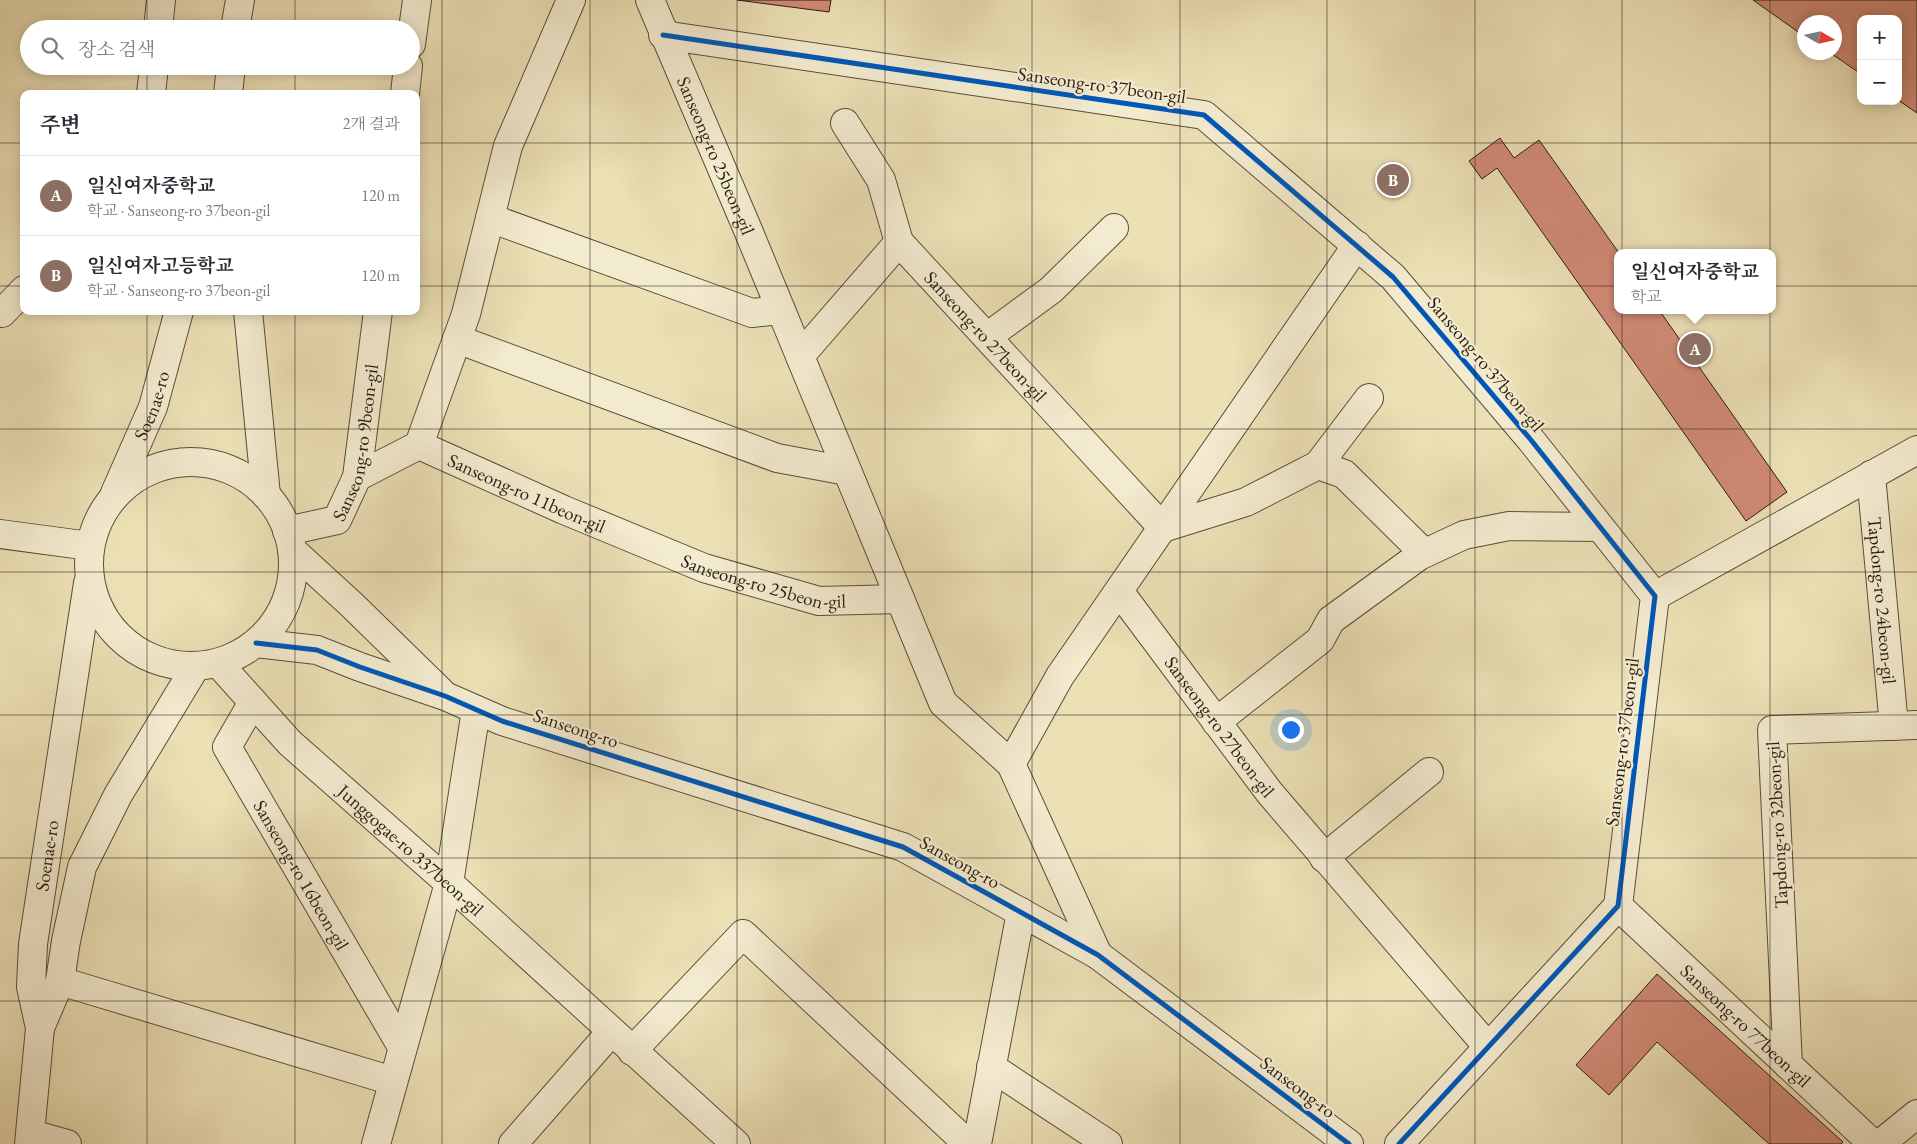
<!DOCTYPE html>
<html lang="ko">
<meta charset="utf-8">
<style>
body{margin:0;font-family:"EB Garamond","Noto Serif KR",serif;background:#f2f2f3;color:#2b2b33}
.controls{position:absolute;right:15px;top:15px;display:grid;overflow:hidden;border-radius:10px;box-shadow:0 2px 12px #0003}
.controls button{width:45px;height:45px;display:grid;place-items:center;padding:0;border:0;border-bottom:1px solid #e1e1e2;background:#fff;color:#2b2b33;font:25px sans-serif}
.compass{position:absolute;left:1797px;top:15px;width:45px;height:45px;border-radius:50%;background:#fff;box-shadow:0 2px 12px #0003;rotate:99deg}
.you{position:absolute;left:1290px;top:729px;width:18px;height:18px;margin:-12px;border:4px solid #fff;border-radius:50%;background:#1a73e8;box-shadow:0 0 0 8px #1a73e833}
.badge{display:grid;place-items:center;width:32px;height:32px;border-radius:50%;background:#8f2418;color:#fff;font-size:16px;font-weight:700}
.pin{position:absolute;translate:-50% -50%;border:2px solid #fff;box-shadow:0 1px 5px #0006}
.popup{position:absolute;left:1614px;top:249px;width:162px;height:65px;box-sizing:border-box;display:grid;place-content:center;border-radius:10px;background:#fff;filter:drop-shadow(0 1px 4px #0005);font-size:16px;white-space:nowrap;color:#7c7c81}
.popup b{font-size:19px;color:#2b2b33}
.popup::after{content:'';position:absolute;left:50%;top:100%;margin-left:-10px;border:10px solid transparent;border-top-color:#fff}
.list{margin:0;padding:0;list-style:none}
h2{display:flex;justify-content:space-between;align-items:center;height:65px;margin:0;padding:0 20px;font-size:21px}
h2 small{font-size:16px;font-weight:400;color:#7c7c81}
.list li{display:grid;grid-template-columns:32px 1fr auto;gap:15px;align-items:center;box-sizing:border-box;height:80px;padding:0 20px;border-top:1px solid #e1e1e2}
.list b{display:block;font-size:19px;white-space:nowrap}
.list p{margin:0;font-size:16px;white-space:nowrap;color:#7c7c81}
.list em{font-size:16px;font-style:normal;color:#7c7c81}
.icon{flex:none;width:28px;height:28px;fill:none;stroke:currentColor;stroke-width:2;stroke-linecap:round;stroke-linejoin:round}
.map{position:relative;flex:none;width:1917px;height:1144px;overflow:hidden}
.search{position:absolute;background:#fff;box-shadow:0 2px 12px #0003;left:20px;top:20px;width:400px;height:55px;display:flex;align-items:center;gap:12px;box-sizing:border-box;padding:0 18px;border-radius:28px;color:#7c7c81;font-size:19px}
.panel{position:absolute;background:#fff;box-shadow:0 2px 12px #0003;left:20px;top:90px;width:400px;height:225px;border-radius:10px}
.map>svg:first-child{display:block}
</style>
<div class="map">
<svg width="1917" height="1144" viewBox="0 0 1917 1144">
<rect width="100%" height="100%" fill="#ece0b5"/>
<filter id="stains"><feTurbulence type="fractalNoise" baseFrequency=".004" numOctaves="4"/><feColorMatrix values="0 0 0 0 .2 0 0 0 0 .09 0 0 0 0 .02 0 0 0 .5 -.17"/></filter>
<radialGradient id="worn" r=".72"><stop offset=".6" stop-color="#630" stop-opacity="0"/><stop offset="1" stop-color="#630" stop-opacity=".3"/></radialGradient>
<!-- building -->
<g fill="#d18a76" stroke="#271d12">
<polygon points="737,0 831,0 829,12"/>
<polygon points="1753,0 1917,0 1917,113 1898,100 1898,19 1861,19 1861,74 1829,52 1834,52 1834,22 1804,22 1804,36"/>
<polygon points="1500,138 1514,158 1539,140 1619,253 1618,310 1659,310 1787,492 1746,521 1497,168 1482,179 1469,161"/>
<polygon points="1657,974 1843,1142 1841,1144 1769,1144 1657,1042 1609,1095 1576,1065"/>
</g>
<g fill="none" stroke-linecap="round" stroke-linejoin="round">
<!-- minor casing -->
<g stroke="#584e3b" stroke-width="30">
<g id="minor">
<path id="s1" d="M650,0L748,230L943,703L1011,764L1098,955"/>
<polyline points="158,29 161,0"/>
<polyline points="235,29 240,0"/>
<polyline points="663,35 1204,115 1393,277 1531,440 1655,596 1618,906 1399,1144"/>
<polyline points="411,44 417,0"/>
<polyline points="151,94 154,66"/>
<polyline points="228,94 231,66"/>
<polyline points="405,94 408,66"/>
<path id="s2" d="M845,123L881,180L899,242L1163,528L1246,502L1318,465L1344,474L1424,553"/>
<polyline points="490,218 752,313 781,310"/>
<polyline points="0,311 2,313 24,290"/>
<polyline points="248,311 266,495"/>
<polyline points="987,337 1051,290 1114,228"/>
<polyline points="457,339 777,458 847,471"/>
<polyline points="800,356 899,242"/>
<path id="s3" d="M419,445L564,510L704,568L819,601L900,599"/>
<circle cx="191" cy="564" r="102"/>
<polyline points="1318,465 1369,398"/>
<path id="s4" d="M1871,475L1894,726"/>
<polyline points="357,477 419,445 466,314 508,146 571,0"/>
<path id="s5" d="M115,493L153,407L179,311"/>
<path id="s6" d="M287,531L337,520L357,477L378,311"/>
<polyline points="0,534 90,546"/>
<polyline points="292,550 352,605 441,692"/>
<path id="s7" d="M1119,591L1269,792L1488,1047"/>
<polyline points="1655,596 1917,450"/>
<polyline points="256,643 317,650 360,667 445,696 502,721 903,847 1098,955 1349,1144"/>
<path id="s8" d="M218,663L290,743L449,883L736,1144"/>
<path id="s9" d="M253,702L227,747L402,1047"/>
<polyline points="1216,722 1320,640 1331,620 1419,556 1464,535 1509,526 1599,527"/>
<polyline points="1011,764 1060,676 1357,245"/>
<polyline points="1324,858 1429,772"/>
<path id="s10" d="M1618,906L1873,1144"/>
<polyline points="60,981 393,1081"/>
<polyline points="40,1028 60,981 66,941 82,867 118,795 196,666"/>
<polyline points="632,1051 743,934 968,1144"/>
<polyline points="1788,1065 1772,730 1917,725"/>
<polyline points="991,1067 1108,1144"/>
<polyline points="31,1134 67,1144"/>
<path id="s11" d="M29,1144L40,1028L31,987L33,944L88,583"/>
<polyline points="376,1144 449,883 476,710"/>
<polyline points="513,1144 611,1032"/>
<polyline points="977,1144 1021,912"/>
<polyline points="1880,1144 1917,1114"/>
</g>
</g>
<!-- minor -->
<use href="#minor" stroke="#f3ebcf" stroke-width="28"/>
<!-- cycleway casing -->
<g stroke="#f3ebcf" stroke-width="8">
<g id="cycleway">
<polyline points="663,35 1204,115 1393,277 1531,440 1655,596 1618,906 1399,1144"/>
<polyline points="256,643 317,650 360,667 445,696 502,721 903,847 1098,955 1349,1144"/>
</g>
</g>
<!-- cycleway -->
<use href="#cycleway" stroke="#0057b8" stroke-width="5"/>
</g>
<!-- grid -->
<path fill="none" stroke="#271d12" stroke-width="1" stroke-opacity="0.55" d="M147,0V29M295,0V29M442,0V1144M590,0V1144M737,0V1144M885,0V1144M1032,0V1144M1180,0V1144M1327,0V1144M1475,0V1144M1622,0V1144M1770,0V1144M147,66V94M295,66V94M0,143H24M416,143H1917M0,286H24M416,286H1917M147,311V1144M295,311V1144M0,429H1917M0,572H1917M0,715H1917M0,858H1917M0,1001H1917"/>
<g text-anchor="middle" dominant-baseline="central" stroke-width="4.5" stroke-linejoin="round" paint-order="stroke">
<!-- street labels -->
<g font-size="19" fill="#271d12" stroke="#f3ebcf">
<text transform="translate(1102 85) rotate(8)">Sanseong-ro 37beon-gil</text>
<text stroke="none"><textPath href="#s1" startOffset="169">Sanseong-ro 25beon-gil</textPath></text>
<text stroke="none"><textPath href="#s2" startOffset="260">Sanseong-ro 27beon-gil</textPath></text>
<text transform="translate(1486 364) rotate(50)">Sanseong-ro 37beon-gil</text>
<text stroke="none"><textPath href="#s5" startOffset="95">Soenae-ro</textPath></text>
<text stroke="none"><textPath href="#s6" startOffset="132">Sanseong-ro 9beon-gil</textPath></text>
<text stroke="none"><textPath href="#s3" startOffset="118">Sanseong-ro 11beon-gil</textPath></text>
<text stroke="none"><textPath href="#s3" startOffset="372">Sanseong-ro 25beon-gil</textPath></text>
<text stroke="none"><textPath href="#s4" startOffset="126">Tapdong-ro 24beon-gil</textPath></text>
<text stroke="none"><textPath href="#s7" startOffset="169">Sanseong-ro 27beon-gil</textPath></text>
<text transform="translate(576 728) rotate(18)">Sanseong-ro</text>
<text transform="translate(1622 742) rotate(-83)">Sanseong-ro 37beon-gil</text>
<text transform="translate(1777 825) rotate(-93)">Tapdong-ro 32beon-gil</text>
<text stroke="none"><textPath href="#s8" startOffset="269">Junggogae-ro 337beon-gil</textPath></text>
<text stroke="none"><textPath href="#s11" startOffset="291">Soenae-ro</textPath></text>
<text transform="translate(960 862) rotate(29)">Sanseong-ro</text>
<text stroke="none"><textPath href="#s9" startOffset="200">Sanseong-ro 16beon-gil</textPath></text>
<text stroke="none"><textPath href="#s10" startOffset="175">Sanseong-ro 77beon-gil</textPath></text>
<text transform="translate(1298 1087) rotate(37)">Sanseong-ro</text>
</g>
</g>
<rect width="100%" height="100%" filter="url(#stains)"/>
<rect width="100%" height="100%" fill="url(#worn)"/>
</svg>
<div class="controls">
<button>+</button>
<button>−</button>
</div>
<svg class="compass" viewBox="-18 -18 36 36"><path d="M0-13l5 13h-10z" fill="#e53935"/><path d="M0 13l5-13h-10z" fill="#7c7c81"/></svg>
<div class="you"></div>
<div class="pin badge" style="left:1695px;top:349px;background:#8d6e63">A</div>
<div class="popup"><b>일신여자중학교</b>학교</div>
<div class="pin badge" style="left:1393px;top:180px;background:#8d6e63">B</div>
<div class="search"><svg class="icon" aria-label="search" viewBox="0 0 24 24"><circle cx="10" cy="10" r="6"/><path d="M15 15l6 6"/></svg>장소 검색</div>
<section class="panel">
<h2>주변<small>2개 결과</small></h2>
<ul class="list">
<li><span class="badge" style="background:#8d6e63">A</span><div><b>일신여자중학교</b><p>학교 · Sanseong-ro 37beon-gil</p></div><em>120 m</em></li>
<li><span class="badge" style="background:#8d6e63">B</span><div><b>일신여자고등학교</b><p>학교 · Sanseong-ro 37beon-gil</p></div><em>120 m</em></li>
</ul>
</section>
</div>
